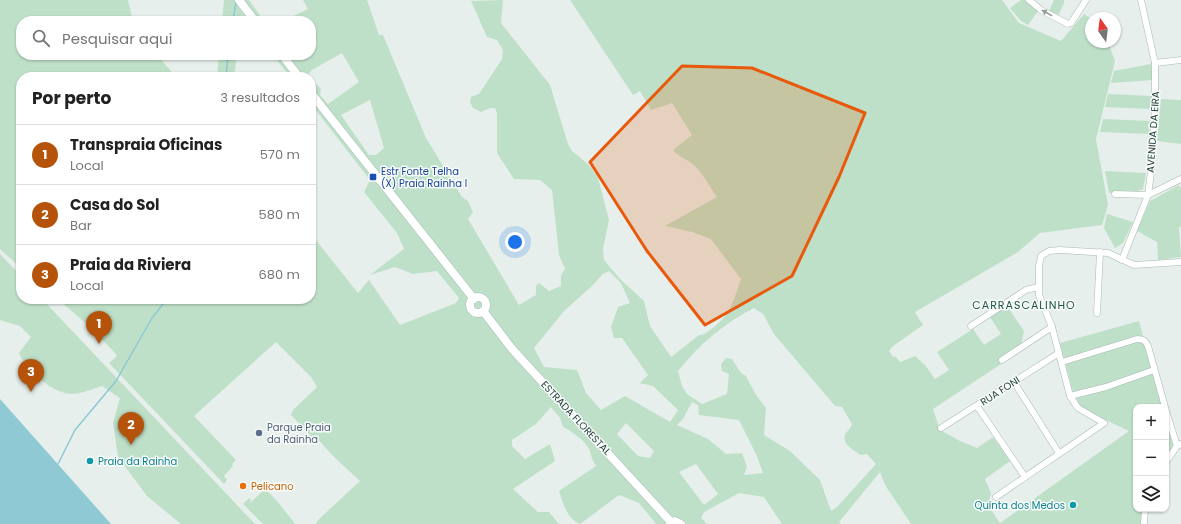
<!DOCTYPE html>
<html lang="pt">
<meta charset="utf-8">
<style>
body{margin:0;font-family:Poppins,sans-serif;background:#f2f2f2;color:#222}
.controls{position:absolute;right:12px;bottom:12px;display:grid;overflow:hidden;border-radius:8px;box-shadow:0 1px 3px #0004}
.controls button{width:36px;height:36px;display:grid;place-items:center;padding:0;border:0;border-bottom:1px solid #e0e0e0;background:#fff;color:#222;font:20px sans-serif}
.compass{position:absolute;left:1085px;top:12px;width:36px;height:36px;border-radius:50%;background:#fff;box-shadow:0 1px 3px #0004;rotate:346deg}
.you{position:absolute;left:515px;top:242px;width:14px;height:14px;margin:-10px;border:3px solid #fff;border-radius:50%;background:#1a73e8;box-shadow:0 0 0 6px #1a73e833}
.badge{display:grid;place-items:center;width:26px;height:26px;border-radius:50%;background:#b45309;color:#fff;font-size:13px;font-weight:700}
.pin{position:absolute;translate:-50% -33px;filter:drop-shadow(0 1px 2px #0008)}
.pin::after{content:'';position:absolute;top:21px;width:14px;height:12px;background:inherit;clip-path:polygon(0 0,100% 0,50% 100%)}
.list{margin:0;padding:0;list-style:none}
h2{display:flex;justify-content:space-between;align-items:center;height:52px;margin:0;padding:0 16px;font-size:17px}
h2 small{font-size:13px;font-weight:400;color:#767676}
.list li{display:grid;grid-template-columns:26px 1fr auto;gap:12px;align-items:center;box-sizing:border-box;height:60px;padding:0 16px;border-top:1px solid #e0e0e0}
.list b{display:block;font-size:15px;white-space:nowrap}
.list p{margin:0;font-size:13px;white-space:nowrap;color:#767676}
.list em{font-size:13px;font-style:normal;color:#767676}
.icon{flex:none;width:22px;height:22px;fill:none;stroke:currentColor;stroke-width:2;stroke-linecap:round;stroke-linejoin:round}
.map{position:relative;flex:none;width:1181px;height:524px;overflow:hidden}
.search{position:absolute;background:#fff;box-shadow:0 1px 3px #0004;left:16px;top:16px;width:300px;height:44px;display:flex;align-items:center;gap:10px;box-sizing:border-box;padding:0 14px;border-radius:16px;color:#767676;font-size:15px}
.panel{position:absolute;background:#fff;box-shadow:0 1px 3px #0004;left:16px;top:72px;width:300px;height:232px;border-radius:16px}
.map>svg:first-child{display:block}
</style>
<div class="map">
<svg width="1181" height="524" viewBox="0 0 1181 524">
<rect width="100%" height="100%" fill="#e6efeb"/>
<!-- green -->
<g fill="#bfe0c8" fill-rule="evenodd">
<polygon points="0,0 128,0 133,21 21,21 21,55 157,55 176,77 21,77 21,268 0,249"/>
<polygon points="224,0 249,0 264,21 246,21 242,16 241,21 222,21"/>
<path d="M303,0H367L379,35H383L426,138L462,197L468,201L473,212L468,219L519,305L536,295V285L539,283L549,291L561,286V275L565,269L559,255L552,190L540,180L514,179L497,153V113L495,108H490L481,112L473,108L470,102L471,97L479,94L502,59L503,50L497,40L487,37L471,1L503,0L501,23L550,85L568,144L572,151L589,165L598,178L609,220L603,249L604,260L620,279L644,301L650,326L671,357L699,335C704,335 706,333 710,330C731,316 733,301 741,279L711,239L692,232L665,226L717,197C710,187 704,175 695,166C688,159 681,159 673,150L692,135L672,103L651,110L640,91L633,95L570,0H1002L1019,23L1061,41L1084,14L1091,19V42H1108L1115,61L1096,139L1108,205L1102,225L1040,233L1018,252L915,312L923,325L893,346L889,351L893,357L895,356L900,362L915,356L925,365L935,379L949,370L937,352L973,329L984,345L1001,334L990,317L1007,306L1024,331L1021,345L1000,358L1001,364L933,409L940,430L960,441L977,448L993,437L1010,461L985,479L991,493L988,505L1000,523L1129,431L1080,408L1076,403L1060,343L1139,321L1162,407H1136V509H1142L1141,524H911L885,485L880,472L839,522L841,524H782L764,497L739,493L704,512L701,518L707,524H656L639,503L619,495L580,524C567,519 563,503 559,491L596,466C593,461 591,457 590,451C586,441 573,432 563,427L560,418L551,407L536,424L512,440V446L525,459L550,444L555,461L513,489L538,512H549L559,524H316L318,520L360,481L333,456L315,436L312,437L291,415L293,410L317,387L311,377L276,342L194,416L236,460L232,464L233,466L224,476L227,480L224,484L109,363L117,356L115,353L90,327L58,299H311V234L358,293L369,280L400,325L456,303L459,298L437,271L413,274L395,267L370,275L404,249L397,233L364,192L370,180L311,104V79L321,89L320,95L328,104L359,82L342,53L312,70L308,75L310,77H290L273,55H311V21H283L308,9ZM370,100L384,148L376,155H369L341,115ZM609,271L621,283L630,303L618,307L611,327L614,338H622L648,375L640,383L653,386L678,410L670,422L625,396L601,410L586,393L577,370L544,367L534,348L564,311L592,286L603,274ZM754,308L763,314L774,334L835,406L842,407L852,424C851,428 847,431 845,435C842,445 855,451 861,455L867,454L876,464L837,507L831,511L820,480L790,451L764,435L766,408L756,395L746,376L741,373L732,359L726,358L721,364L722,371L729,374L727,394L702,404L687,394L682,386L678,371C699,345 724,323 754,308ZM692,402L698,405L699,415L739,420L756,454L763,473L744,475L747,467L742,453L726,454L708,439L677,425L683,419ZM626,423L654,451L650,458L638,456L617,434ZM696,464L718,494L704,505L679,472Z"/>
<polygon points="1021,0 1025,0 1038,11 1028,25 1021,21 1010,8"/>
<polygon points="1054,0 1064,0 1064,3 1058,16 1049,11"/>
<polygon points="219,55 237,55 234,77 217,77"/>
<polygon points="1151,64 1153,80 1111,83 1114,71"/>
<polygon points="1108,94 1152,96 1151,109 1105,107"/>
<polygon points="1161,99 1181,100 1181,144 1157,141"/>
<polygon points="1103,119 1150,121 1149,134 1100,132"/>
<polygon points="1105,171 1146,173 1143,189 1135,192 1109,193"/>
<polygon points="1179,185 1181,189 1181,226 1179,228 1181,257 1158,260 1157,242 1137,231 1150,201"/>
<polygon points="1107,214 1133,222 1123,243 1115,248 1104,228"/>
<path d="M0,254L21,276V299H42L255,524H181L147,496L118,457L113,423L120,398L102,386C90,390 77,396 65,393C48,389 25,368 19,353L31,337L20,326L0,320Z"/>
<polygon points="1166,421 1173,445 1166,458"/>
<path d="M265,489C277,500 286,512 295,524H263L243,504L249,498L251,500L250,503Z"/>
</g>
<!-- water -->
<polygon fill="#8ec9d4" points="0,399 111,524 0,524"/>
<g fill="none" stroke-linecap="round" stroke-linejoin="round">
<!-- stream -->
<g stroke="#8ec9d4" stroke-width="1.5">
<polyline points="233,21 236,2"/>
<polyline points="226,77 228,55"/>
<polyline points="58,464 75,430 116,381 152,318 167,299"/>
</g>
<!-- street casing -->
<g stroke="#a8b8b2" stroke-width="7">
<g id="street">
<polyline points="1029,0 1041,10 1068,24 1071,23 1086,0"/>
<polyline points="1155,63 1181,60"/>
<polyline points="1115,194 1148,195 1181,179"/>
<polyline points="1122,260 1148,195 1151,172 1155,107 1155,63 1141,0"/>
<polyline points="1097,313 1100,252"/>
<polyline points="971,326 1026,290 1038,287"/>
<polyline points="1002,360 1052,327"/>
<path d="M1062,362L1137,339C1143,339 1145,340 1148,346L1165,407"/>
<polyline points="1014,382 1059,453"/>
<polyline points="1070,396 1106,387 1154,370"/>
<polyline points="977,406 1025,477"/>
<polyline points="1166,411 1177,446"/>
<polyline points="941,428 1059,353"/>
<polyline points="1166,462 1177,446 1181,444"/>
<polyline points="996,497 1104,423 1078,408 1070,396 1052,327 1039,295 1039,266 1041,256 1049,251 1060,250 1108,253 1134,265 1181,262"/>
<polyline points="1144,524 1145,509"/>
</g>
</g>
<!-- secondary casing -->
<g stroke="#a4bbb3" stroke-width="9">
<g id="secondary">
<polyline points="239,0 255,21"/>
<polyline points="282,55 299,77"/>
<polyline points="311,93 474,299"/>
<circle cx="478" cy="305" r="8"/>
<polyline points="483,311 513,350 671,522"/>
<polyline points="670,524 675,521 681,524"/>
</g>
</g>
<!-- street -->
<use href="#street" stroke="#fff" stroke-width="6"/>
<!-- secondary -->
<use href="#secondary" stroke="#fff" stroke-width="8"/>
</g>
<!-- one-way arrows -->
<defs><path id="oneway-solid" d="M-6-.8H1V-3.2L6.5 0L1 3.2V.8H-6Z"/></defs>
<use fill="#92a09c" href="#oneway-solid" transform="translate(1047 13) rotate(-151)"/>
<!-- marked area -->
<path fill="#e8590c" fill-opacity="0.2" stroke="#e8590c" stroke-width="3" stroke-linejoin="round" d="M682,66L752,68L865,113L839,177L792,276L705,325L647,251L590,162Z"/>
<!-- markers -->
<rect fill="#1a4fb4" stroke="#f7fbf9" stroke-width="1.5" x="369" y="173" width="8" height="8" rx="2"/>
<circle fill="#5c6f8a" stroke="#f7fbf9" stroke-width="1.5" cx="259" cy="433" r="4"/>
<g fill="#0f9aa8" stroke="#f7fbf9" stroke-width="1.5">
<circle cx="90" cy="461" r="4"/>
<circle cx="1073" cy="505" r="4"/>
</g>
<circle fill="#e8710a" stroke="#f7fbf9" stroke-width="1.5" cx="243" cy="486" r="4"/>
<g text-anchor="middle" dominant-baseline="central" stroke-width="3" stroke-linejoin="round" paint-order="stroke">
<!-- street labels -->
<g font-size="10" fill="#24423a" stroke="#f7fbf9">
<text transform="translate(1153 132) rotate(-86)">AVENIDA DA EIRA</text>
<text transform="translate(1000 391) rotate(-33)">RUA FONI</text>
<text transform="translate(576 418) rotate(47)">ESTRADA FLORESTAL</text>
</g>
<!-- transit labels -->
<g font-size="10" fill="#164399" stroke="#f7fbf9" text-anchor="start">
<text x="381" y="171">Estr Fonte Telha<tspan x="381" dy="12">(X) Praia Rainha I</tspan></text>
</g>
<!-- service labels -->
<g font-size="10" fill="#4e5e75" stroke="#f7fbf9" text-anchor="start">
<text x="267" y="427">Parque Praia<tspan x="267" dy="12">da Rainha</tspan></text>
</g>
<!-- culture labels -->
<g font-size="10" fill="#0d838f" stroke="#f7fbf9" text-anchor="start">
<text x="98" y="461">Praia da Rainha</text>
<text x="1065" y="505" text-anchor="end">Quinta dos Medos</text>
</g>
<!-- food labels -->
<g font-size="10" fill="#c56008" stroke="#f7fbf9" text-anchor="start">
<text x="251" y="486">Pelicano</text>
</g>
<!-- neighbourhood labels -->
<g font-size="11" letter-spacing="1" fill="#1f5548" stroke="#f7fbf9">
<text x="1024" y="305">CARRASCALINHO</text>
</g>
</g>
</svg>
<div class="controls">
<button>+</button>
<button>−</button>
<button><svg class="icon" aria-label="layers" viewBox="0 0 24 24"><path d="M12 4l9 5-9 5-9-5zM3 14l9 5 9-5"/></svg></button>
</div>
<svg class="compass" viewBox="-18 -18 36 36"><path d="M0-13l5 13h-10z" fill="#e53935"/><path d="M0 13l5-13h-10z" fill="#767676"/></svg>
<div class="you"></div>
<div class="pin badge" style="left:99px;top:344px">1</div>
<div class="pin badge" style="left:131px;top:445px">2</div>
<div class="pin badge" style="left:31px;top:392px">3</div>
<div class="search"><svg class="icon" aria-label="search" viewBox="0 0 24 24"><circle cx="10" cy="10" r="6"/><path d="M15 15l6 6"/></svg>Pesquisar aqui</div>
<section class="panel">
<h2>Por perto<small>3 resultados</small></h2>
<ul class="list">
<li><span class="badge">1</span><div><b>Transpraia Oficinas</b><p>Local</p></div><em>570 m</em></li>
<li><span class="badge">2</span><div><b>Casa do Sol</b><p>Bar</p></div><em>580 m</em></li>
<li><span class="badge">3</span><div><b>Praia da Riviera</b><p>Local</p></div><em>680 m</em></li>
</ul>
</section>
</div>
